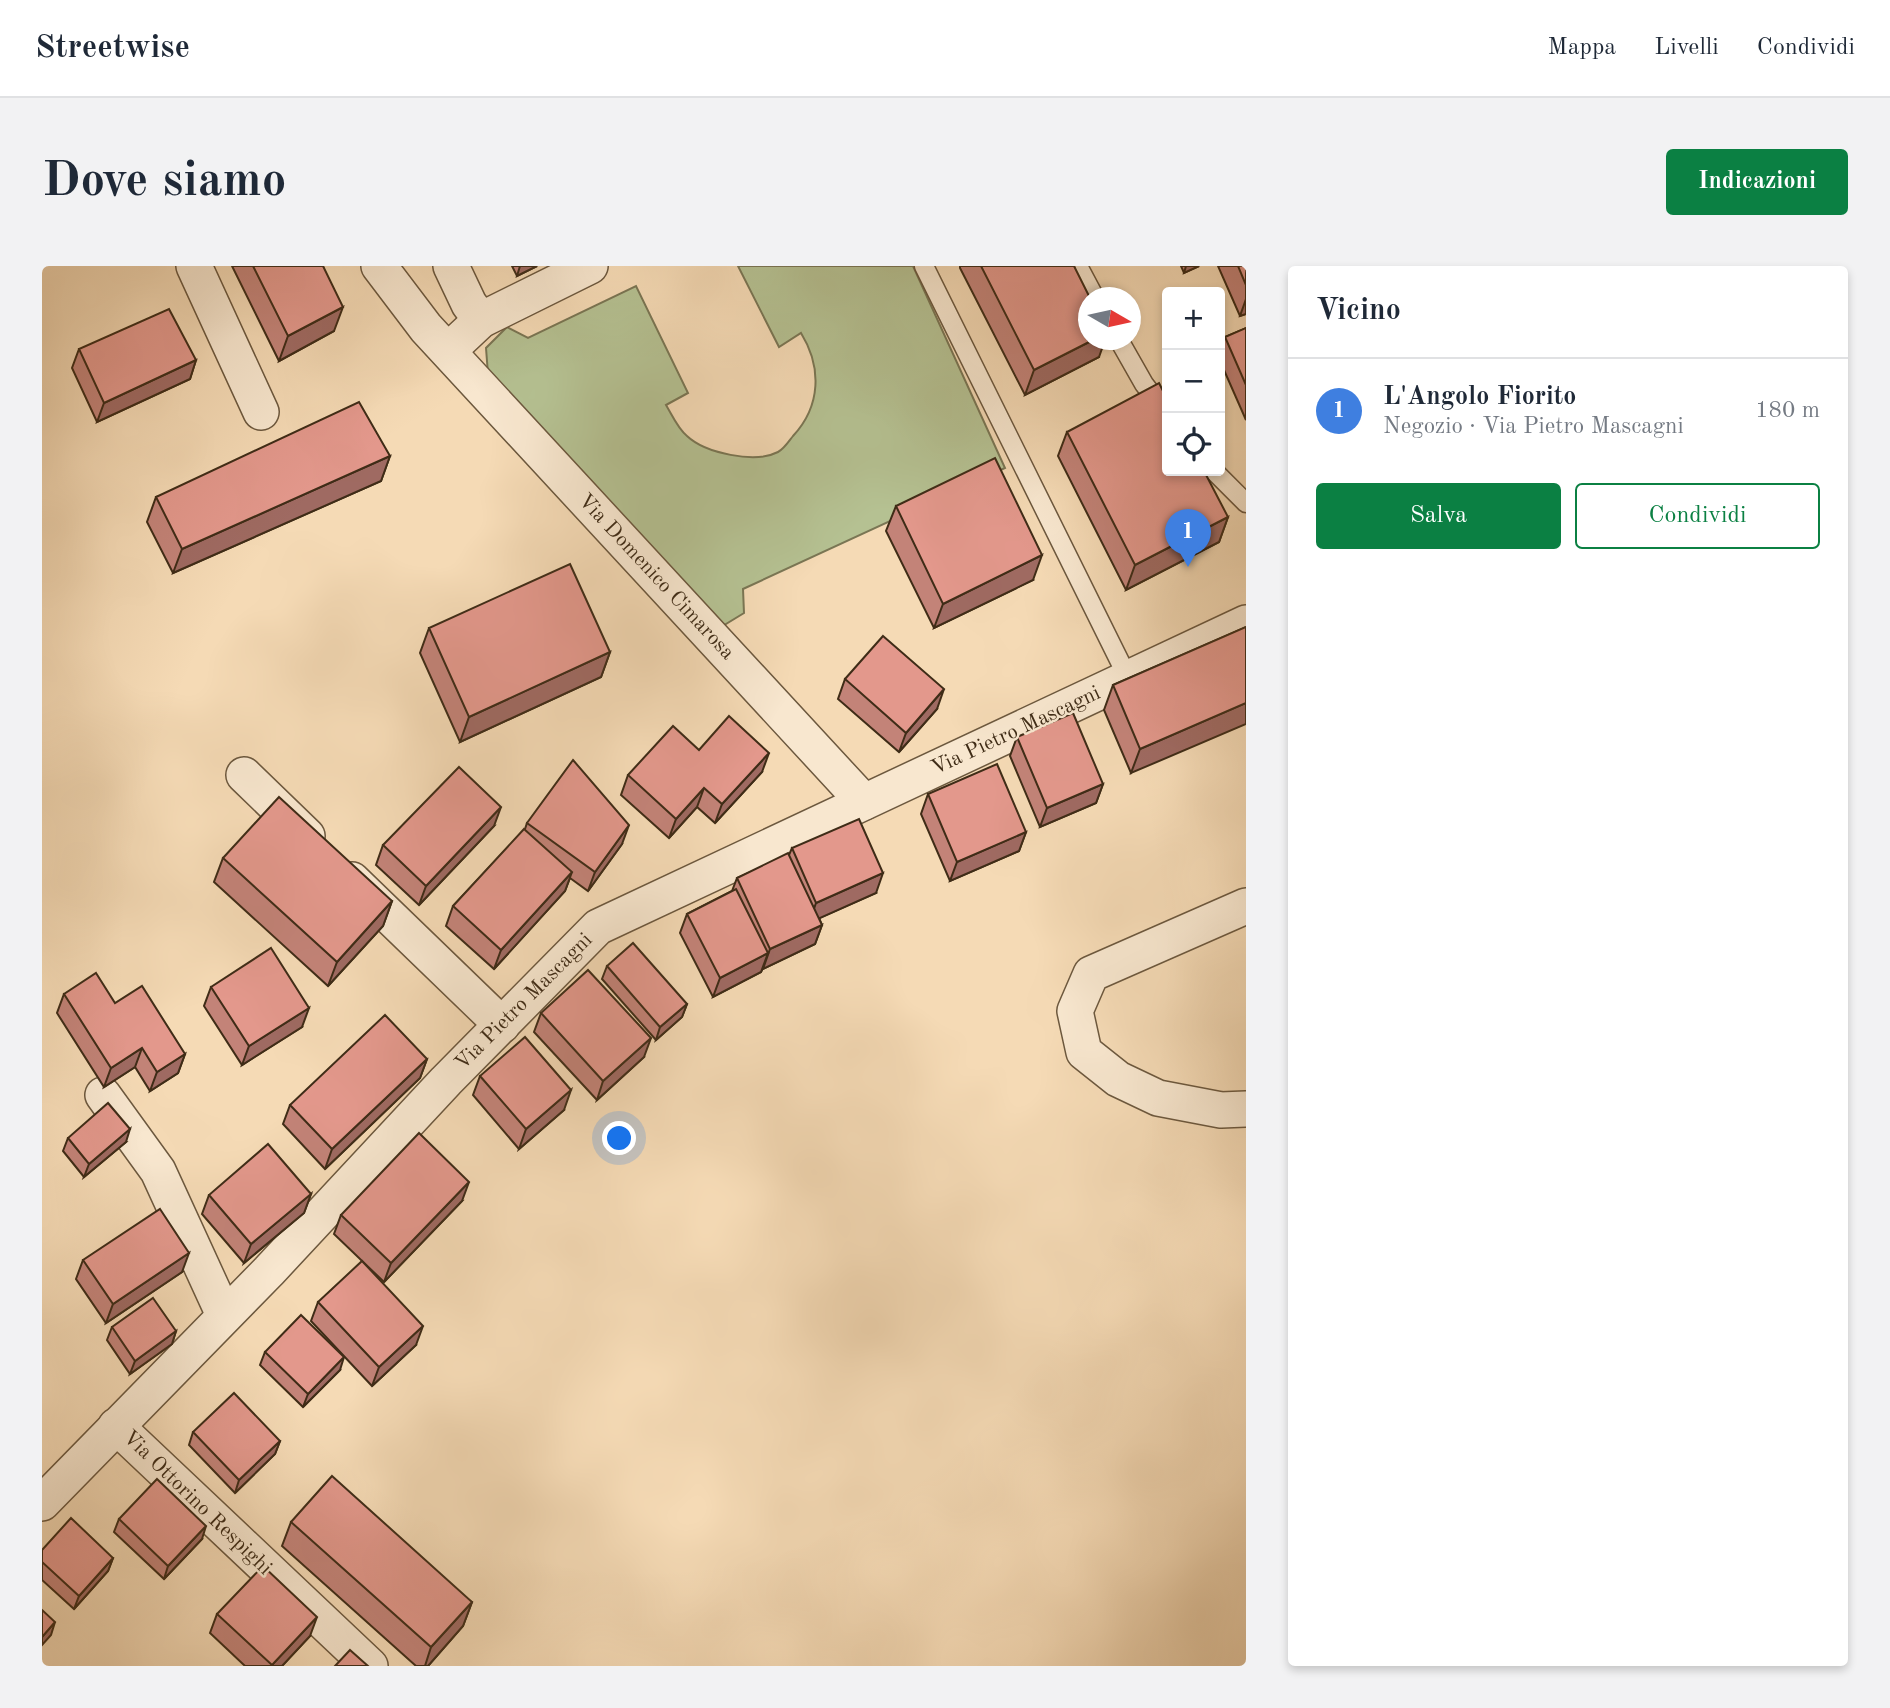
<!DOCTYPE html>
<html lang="it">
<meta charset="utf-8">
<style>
body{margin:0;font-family:"Old Standard TT",serif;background:#f2f2f3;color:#1f2937}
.controls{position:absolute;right:21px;top:21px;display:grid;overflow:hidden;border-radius:7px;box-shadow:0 4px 10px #0003}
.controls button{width:63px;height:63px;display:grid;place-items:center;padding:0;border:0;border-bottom:2px solid #e0e1e3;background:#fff;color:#1f2937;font:35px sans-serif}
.compass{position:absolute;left:1036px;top:21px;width:63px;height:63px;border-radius:50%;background:#fff;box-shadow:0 4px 10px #0003;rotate:99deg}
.you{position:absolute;left:578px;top:873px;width:24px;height:24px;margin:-18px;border:5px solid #fff;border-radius:50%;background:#1a73e8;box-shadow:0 0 0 10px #1a73e833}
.badge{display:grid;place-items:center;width:46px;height:46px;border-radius:50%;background:#0b8043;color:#fff;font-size:23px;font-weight:700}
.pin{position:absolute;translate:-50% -58px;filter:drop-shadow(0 2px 4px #0008)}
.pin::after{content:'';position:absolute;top:37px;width:24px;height:21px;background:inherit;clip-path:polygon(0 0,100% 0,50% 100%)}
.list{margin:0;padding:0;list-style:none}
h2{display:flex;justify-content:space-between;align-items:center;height:91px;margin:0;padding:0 28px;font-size:30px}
h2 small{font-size:23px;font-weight:400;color:#747a83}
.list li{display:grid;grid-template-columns:46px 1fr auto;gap:21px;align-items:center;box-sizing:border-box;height:105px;padding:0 28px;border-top:2px solid #e0e1e3}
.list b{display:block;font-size:26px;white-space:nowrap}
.list p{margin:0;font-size:23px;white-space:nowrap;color:#747a83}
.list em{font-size:23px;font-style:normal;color:#747a83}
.actions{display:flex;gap:14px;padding:21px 28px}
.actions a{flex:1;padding:16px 0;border:2px solid #0b8043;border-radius:7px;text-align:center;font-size:24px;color:#0b8043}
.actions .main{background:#0b8043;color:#fff}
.icon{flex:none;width:38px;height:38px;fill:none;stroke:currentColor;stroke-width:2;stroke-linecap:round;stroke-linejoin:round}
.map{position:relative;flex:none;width:1204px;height:1400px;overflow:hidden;border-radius:7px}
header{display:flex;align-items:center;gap:42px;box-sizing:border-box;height:98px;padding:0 35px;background:#fff;border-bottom:2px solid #e0e1e3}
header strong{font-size:33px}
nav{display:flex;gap:38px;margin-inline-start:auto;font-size:24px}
.intro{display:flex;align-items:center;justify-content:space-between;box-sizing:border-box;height:168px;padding:0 42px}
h1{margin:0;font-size:49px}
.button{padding:18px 32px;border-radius:7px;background:#0b8043;color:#fff;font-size:24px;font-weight:700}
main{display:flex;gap:42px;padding:0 42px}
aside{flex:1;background:#fff;border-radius:7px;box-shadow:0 4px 10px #0003}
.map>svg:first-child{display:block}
</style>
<header>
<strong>Streetwise</strong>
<nav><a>Mappa</a><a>Livelli</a><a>Condividi</a></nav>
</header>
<div class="intro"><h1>Dove siamo</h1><a class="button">Indicazioni</a></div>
<main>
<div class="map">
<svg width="1204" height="1400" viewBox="0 0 1204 1400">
<rect width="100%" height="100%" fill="#f5dab5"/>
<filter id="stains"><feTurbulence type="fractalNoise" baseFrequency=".00286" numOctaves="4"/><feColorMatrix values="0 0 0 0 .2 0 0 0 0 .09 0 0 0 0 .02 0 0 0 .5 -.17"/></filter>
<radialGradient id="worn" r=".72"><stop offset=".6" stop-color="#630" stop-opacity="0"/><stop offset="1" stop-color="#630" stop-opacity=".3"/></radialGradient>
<!-- green -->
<path fill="#b5c192" stroke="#7a7654" stroke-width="2" d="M696,0H871L963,202L701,323L702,347L679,361L446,108L444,82L465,61L486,72L594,20L646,127L624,139C630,149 636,163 645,170C663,187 713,198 736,186C742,183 747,175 751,170C779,140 780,101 759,67L737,81Z"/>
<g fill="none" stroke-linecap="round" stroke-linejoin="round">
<!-- lane casing -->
<g stroke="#6c583e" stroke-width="21">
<g id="lane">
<polyline points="882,0 1086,412"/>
<polyline points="1036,0 1053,32"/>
<polyline points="1077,74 1102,118 1125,148"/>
<polyline points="1172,205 1204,237"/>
</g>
</g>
<!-- street casing -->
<g stroke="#6c583e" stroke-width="38">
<g id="street">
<polyline points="152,0 219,146"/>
<polyline points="337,0 384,62 822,536"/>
<polyline points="409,0 427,38 439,54"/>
<polyline points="406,85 439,54 548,0"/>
<polyline points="202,509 265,570"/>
<polyline points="310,614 460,759"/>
<polyline points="1204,640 1049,708 1033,745 1042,786 1076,813 1116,832 1179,844 1204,843"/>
<polyline points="61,829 116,905 182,1049"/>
<polyline points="74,1160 328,1400"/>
<polyline points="0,1237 227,1005 404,815 556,661 1204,357"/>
</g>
</g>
<!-- lane -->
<use href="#lane" stroke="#f8e7cf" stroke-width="18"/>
<!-- street -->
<use href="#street" stroke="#f8e7cf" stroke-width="35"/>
</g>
<!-- wall -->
<g fill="#c38378" stroke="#3f2c17" stroke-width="2">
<polygon points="190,0 281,0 292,65 237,95"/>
<polygon points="470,0 495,0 475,10"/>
<polygon points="918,0 1032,0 1057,91 983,129 918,2"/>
<polygon points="1139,0 1157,0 1142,7"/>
<polygon points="1176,0 1204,0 1204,48 1198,50"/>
<polygon points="1204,62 1204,154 1178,95 1178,85 1183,71"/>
<polygon points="37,83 154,94 148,113 55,156 30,102"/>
<polygon points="1025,166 1186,251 1177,276 1084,324 1016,190"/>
<polygon points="348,190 339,215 131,307 105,256 114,231"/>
<polygon points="854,240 991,314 892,362 844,265"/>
<polygon points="1204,361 1089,507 1062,444 1071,419"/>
<polygon points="387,362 568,386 559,411 418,476 378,387"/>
<polygon points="803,413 895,443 857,486 796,433"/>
<polygon points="975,471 1061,518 1054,537 998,561 968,490"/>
<polygon points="657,484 720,506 673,557 655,541 627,572 579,529 586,509"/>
<polygon points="886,528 984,566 977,585 908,615 879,548"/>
<polygon points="485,557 580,578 546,625 528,612 523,625 452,703 404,660 411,640 483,563"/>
<polygon points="452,560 377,639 334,599 341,579"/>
<polygon points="750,582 834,627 777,652 780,659 773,678 721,703 721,702 719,706 671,731 638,667 645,648 690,625 695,612 747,589"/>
<polygon points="181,592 350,635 341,660 286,720 172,616"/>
<polygon points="565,700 645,738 640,751 614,774 560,713"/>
<polygon points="169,721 260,761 200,799 162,740"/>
<polygon points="22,728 73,737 143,788 136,807 108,825 93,801 62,821 15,747"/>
<polygon points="499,747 602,791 555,834 492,766"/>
<polygon points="385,793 378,812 283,903 241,858 248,839"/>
<polygon points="438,810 522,844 477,883 431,829"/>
<polygon points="26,872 84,876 42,911 21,885"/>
<polygon points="269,928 262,947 202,997 160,948 167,929"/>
<polygon points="420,935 342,1016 292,968 299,949"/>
<polygon points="41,994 140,1006 64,1057 34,1013"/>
<polygon points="276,1036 374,1079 330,1120 269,1055"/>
<polygon points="70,1061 134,1065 130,1078 88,1108 65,1074"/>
<polygon points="223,1086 298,1104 261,1141 218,1099"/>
<polygon points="151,1166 238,1175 233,1188 193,1227 147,1179"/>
<polygon points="77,1253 160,1273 122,1313 72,1266"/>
<polygon points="249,1256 430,1336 421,1360 386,1400 374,1400 240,1280"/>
<polygon points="0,1284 71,1292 66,1305 32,1343 0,1314"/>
<polygon points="175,1348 268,1370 240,1400 203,1400 168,1367"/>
</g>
<!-- shaded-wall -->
<g fill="#9f6a62" stroke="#3f2c17" stroke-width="2">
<polygon points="478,0 495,0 475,10"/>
<polygon points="1144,0 1157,0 1142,7"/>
<polygon points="1204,33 1204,48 1198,50"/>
<polygon points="301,41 292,65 237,95 246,70"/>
<polygon points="1051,74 1063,74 1057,91 983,129 992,104"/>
<polygon points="154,94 148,113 55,156 62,137"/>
<polygon points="348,190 339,215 131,307 140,283"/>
<polygon points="1186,251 1177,276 1084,324 1093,299"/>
<polygon points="1000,289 991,314 892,362 901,338"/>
<polygon points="568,386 559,411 418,476 427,451"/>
<polygon points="902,423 895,443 857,486 864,467"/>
<polygon points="1204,437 1204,458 1089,507 1098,483"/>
<polygon points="727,487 720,506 673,557 680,538"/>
<polygon points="1061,518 1054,537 998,561 1005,542"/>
<polygon points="662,522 655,541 627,572 634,553"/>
<polygon points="459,541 452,560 377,639 384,620"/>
<polygon points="587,559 580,578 546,625 553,606"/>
<polygon points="984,566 977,585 908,615 915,596"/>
<polygon points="530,606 523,625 452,703 459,684"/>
<polygon points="841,607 834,627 767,657 774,637"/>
<polygon points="350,635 341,660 286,720 295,696"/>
<polygon points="780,659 773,678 721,703 728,683"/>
<polygon points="726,687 719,706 671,731 678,712"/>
<polygon points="645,738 640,751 614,774 618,761"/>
<polygon points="267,742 260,761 200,799 207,780"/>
<polygon points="609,772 602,791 555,834 561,815"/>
<polygon points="100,782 93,801 62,821 69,802"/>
<polygon points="143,788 136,807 108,825 115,806"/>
<polygon points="385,793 378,812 283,903 290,883"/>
<polygon points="529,824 522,844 477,883 484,863"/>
<polygon points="88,863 84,876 42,911 47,898"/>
<polygon points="427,916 420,935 342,1016 349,997"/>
<polygon points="269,928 262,947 202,997 209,978"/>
<polygon points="147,987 140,1006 64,1057 71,1038"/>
<polygon points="381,1060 374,1079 330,1120 337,1101"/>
<polygon points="134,1065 130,1078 88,1108 93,1095"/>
<polygon points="302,1091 298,1104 261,1141 266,1128"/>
<polygon points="238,1175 233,1188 193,1227 197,1214"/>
<polygon points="164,1260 160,1273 122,1313 126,1300"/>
<polygon points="71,1292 66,1305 32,1343 37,1330"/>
<polygon points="430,1336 421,1360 386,1400 383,1400 389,1381"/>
<polygon points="275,1351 268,1370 240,1400 229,1400"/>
<polygon points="13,1356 9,1369 0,1379 0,1371"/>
</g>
<!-- building -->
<g fill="#e3988c" stroke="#3f2c17" stroke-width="2">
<polygon points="211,0 281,0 301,41 246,70"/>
<polygon points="939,0 1032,0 1048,32 1046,32 1046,74 1051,74 992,104"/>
<polygon points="1196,0 1204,0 1204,19"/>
<polygon points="127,43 154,94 62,137 37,83"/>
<polygon points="1204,62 1204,119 1183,71"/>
<polygon points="1117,117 1125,133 1125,205 1162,205 1186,251 1093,299 1025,166"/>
<polygon points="317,136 348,190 140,283 114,231"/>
<polygon points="953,192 1000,289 901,338 854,240"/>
<polygon points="528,298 568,386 427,451 387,362"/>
<polygon points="1204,361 1204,437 1098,483 1071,419"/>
<polygon points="841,370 902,423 864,467 803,413"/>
<polygon points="1031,447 1061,518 1005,542 975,471"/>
<polygon points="687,450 727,487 680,538 662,522 634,553 586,509 631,460 657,484"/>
<polygon points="531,494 587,559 553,606 485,557"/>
<polygon points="955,498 984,566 915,596 886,528"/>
<polygon points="417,501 459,541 384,620 341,579"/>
<polygon points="237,531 350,635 295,696 181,592"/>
<polygon points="817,553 841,607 774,637 750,582"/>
<polygon points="482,563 530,606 459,684 411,640"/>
<polygon points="746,587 780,659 728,683 695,612"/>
<polygon points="694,623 726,687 678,712 645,648"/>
<polygon points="591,677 645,738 618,761 565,700"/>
<polygon points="229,682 267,742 207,780 169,721"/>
<polygon points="546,704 609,772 561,815 499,747"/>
<polygon points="54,707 73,737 100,720 143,788 115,806 100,782 69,802 22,728"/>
<polygon points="343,749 385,793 290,883 248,839"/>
<polygon points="483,771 529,824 484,863 438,810"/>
<polygon points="66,837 88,863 47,898 26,872"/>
<polygon points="377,867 427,916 349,997 299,949"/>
<polygon points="226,878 269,928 209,978 167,929"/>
<polygon points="118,943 147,987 71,1038 41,994"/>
<polygon points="320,995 381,1060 337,1101 276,1036"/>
<polygon points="111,1032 134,1065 93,1095 70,1061"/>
<polygon points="259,1049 302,1091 266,1128 223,1086"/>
<polygon points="192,1127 238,1175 197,1214 151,1166"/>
<polygon points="290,1210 430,1336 389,1381 249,1256"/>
<polygon points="115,1213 164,1260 126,1300 77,1253"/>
<polygon points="29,1252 71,1292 37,1330 0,1296 0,1284"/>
<polygon points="221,1300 275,1351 230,1399 175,1348"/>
<polygon points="0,1344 13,1356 0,1371"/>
<polygon points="308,1384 326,1400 293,1400"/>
</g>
<g text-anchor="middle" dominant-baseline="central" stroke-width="5" stroke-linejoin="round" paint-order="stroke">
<!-- street labels -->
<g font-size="21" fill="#3f2c17" stroke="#f8e7cf">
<text transform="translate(614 311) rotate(47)">Via Domenico Cimarosa</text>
<text transform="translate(974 465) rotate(-25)">Via Pietro Mascagni</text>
<text transform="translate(482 736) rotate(-45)">Via Pietro Mascagni</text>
<text transform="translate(155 1237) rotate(44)">Via Ottorino Respighi</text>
</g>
</g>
<rect width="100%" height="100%" filter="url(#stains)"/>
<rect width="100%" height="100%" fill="url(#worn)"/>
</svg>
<div class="controls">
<button>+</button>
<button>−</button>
<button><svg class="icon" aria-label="locate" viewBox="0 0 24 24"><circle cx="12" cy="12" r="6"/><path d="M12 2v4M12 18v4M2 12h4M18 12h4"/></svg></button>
</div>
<svg class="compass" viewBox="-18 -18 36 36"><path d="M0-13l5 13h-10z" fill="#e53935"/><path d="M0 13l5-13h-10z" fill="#747a83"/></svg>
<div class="you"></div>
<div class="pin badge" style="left:1146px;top:301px;background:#3f7fe0">1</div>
</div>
<aside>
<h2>Vicino<small></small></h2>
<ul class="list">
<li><span class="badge" style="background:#3f7fe0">1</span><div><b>L'Angolo Fiorito</b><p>Negozio · Via Pietro Mascagni</p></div><em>180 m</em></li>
</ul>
<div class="actions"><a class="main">Salva</a><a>Condividi</a></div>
</aside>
</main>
